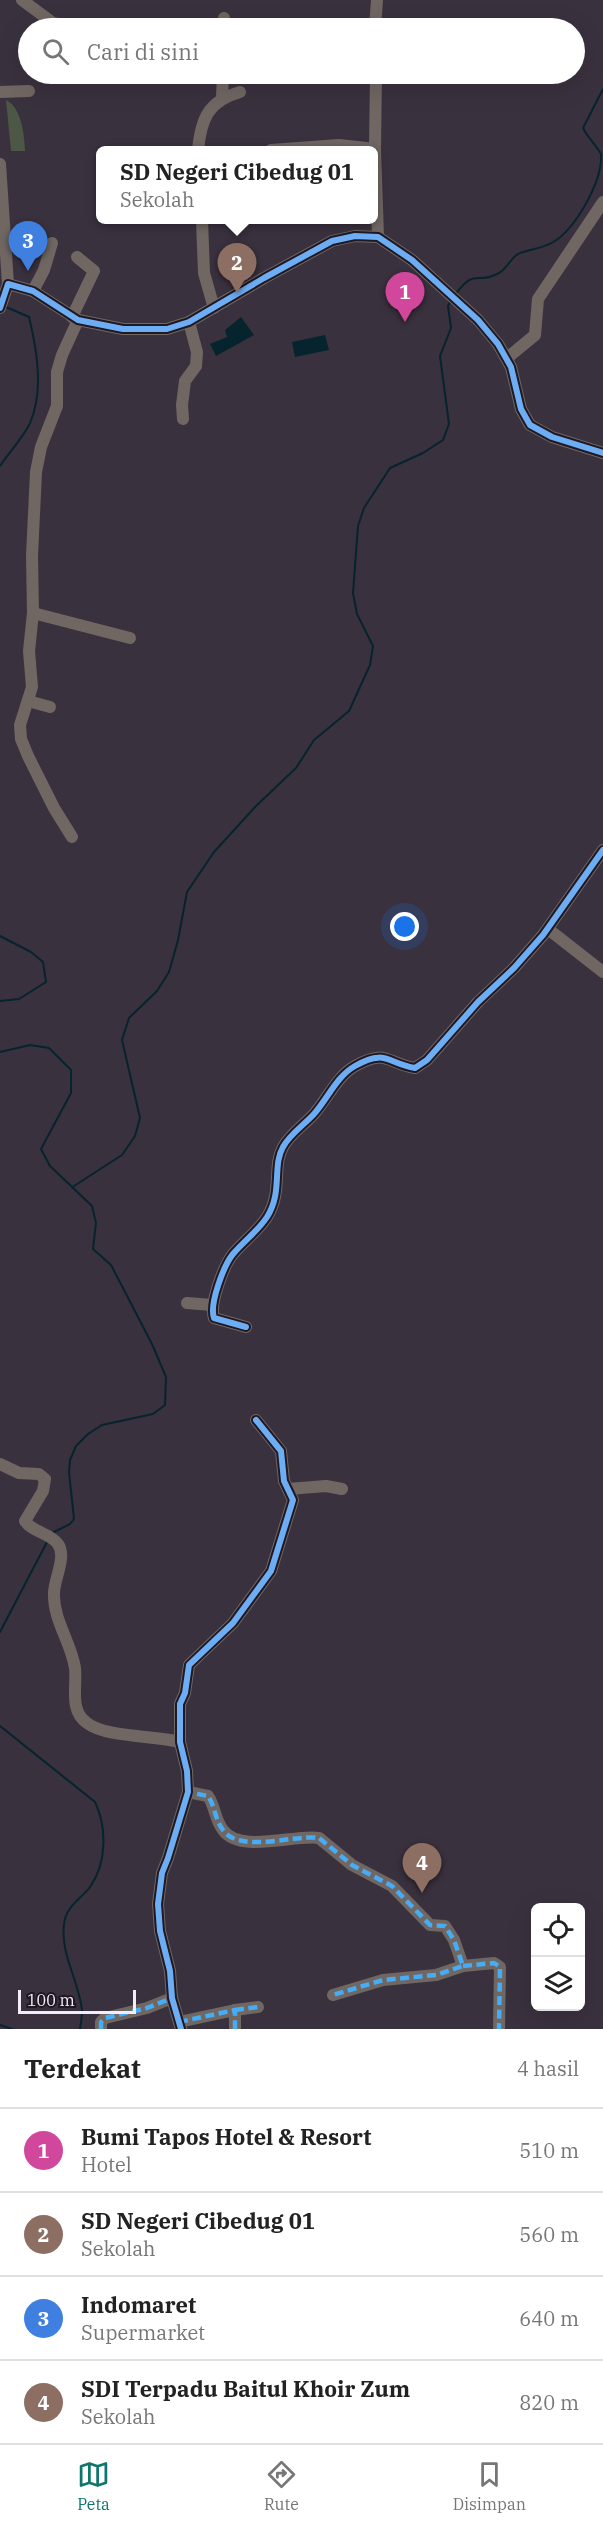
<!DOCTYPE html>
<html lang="id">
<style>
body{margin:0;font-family:"IBM Plex Serif",serif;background:#f6f6f6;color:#222}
.controls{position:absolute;right:18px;bottom:18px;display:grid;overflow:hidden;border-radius:9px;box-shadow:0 6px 24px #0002}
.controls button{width:54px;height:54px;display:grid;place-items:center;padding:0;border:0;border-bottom:2px solid #e0e0e0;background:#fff;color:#222;font:30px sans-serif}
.scale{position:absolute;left:18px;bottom:15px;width:118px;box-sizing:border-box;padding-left:6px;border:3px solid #f6ebfa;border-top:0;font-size:16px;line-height:21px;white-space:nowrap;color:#f6ebfa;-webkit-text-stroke:4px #201822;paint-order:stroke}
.you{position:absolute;left:405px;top:927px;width:21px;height:21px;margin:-15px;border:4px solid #fff;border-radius:50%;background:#1a73e8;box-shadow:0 0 0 9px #1a73e833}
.badge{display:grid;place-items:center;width:39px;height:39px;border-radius:50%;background:#0f766e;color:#fff;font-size:20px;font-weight:700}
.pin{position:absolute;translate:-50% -50px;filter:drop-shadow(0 2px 3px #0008)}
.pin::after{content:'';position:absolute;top:32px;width:21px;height:18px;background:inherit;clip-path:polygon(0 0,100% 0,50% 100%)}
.popup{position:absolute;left:96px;top:146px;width:282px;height:78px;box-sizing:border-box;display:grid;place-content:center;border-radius:9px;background:#fff;filter:drop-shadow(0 2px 4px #0005);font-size:20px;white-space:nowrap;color:#767676}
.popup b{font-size:22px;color:#222}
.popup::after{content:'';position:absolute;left:50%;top:100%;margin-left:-12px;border:12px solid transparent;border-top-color:#fff}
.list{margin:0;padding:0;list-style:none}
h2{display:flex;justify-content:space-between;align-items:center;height:78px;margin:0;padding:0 24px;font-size:26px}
h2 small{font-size:20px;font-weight:400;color:#767676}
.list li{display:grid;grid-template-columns:39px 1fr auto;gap:18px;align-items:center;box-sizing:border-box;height:84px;padding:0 24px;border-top:2px solid #e0e0e0}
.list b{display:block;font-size:22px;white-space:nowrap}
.list p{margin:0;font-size:20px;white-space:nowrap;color:#767676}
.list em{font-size:20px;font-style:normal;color:#767676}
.icon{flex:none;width:33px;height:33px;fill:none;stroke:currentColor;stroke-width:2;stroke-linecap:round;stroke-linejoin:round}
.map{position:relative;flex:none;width:603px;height:2029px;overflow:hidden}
.search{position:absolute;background:#fff;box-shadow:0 6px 24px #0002;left:18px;right:18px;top:18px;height:66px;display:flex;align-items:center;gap:15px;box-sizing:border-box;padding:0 21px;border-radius:33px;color:#767676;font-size:22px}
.sheet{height:414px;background:#fff}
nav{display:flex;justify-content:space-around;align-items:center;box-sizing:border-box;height:84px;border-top:2px solid #e0e0e0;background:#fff;font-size:16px;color:#767676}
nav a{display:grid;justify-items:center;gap:3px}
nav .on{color:#0f766e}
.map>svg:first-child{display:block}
</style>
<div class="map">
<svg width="603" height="2029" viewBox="0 0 603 2029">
<rect width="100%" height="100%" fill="#3a313e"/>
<!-- green -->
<path fill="#4c5746" d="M6,100C22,108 24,135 25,151H11Z"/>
<!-- water -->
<g fill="#06242e">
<polygon points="241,317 254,335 216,356 210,344 227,337 225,330"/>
<polygon points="325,335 329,350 295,357 292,342"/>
</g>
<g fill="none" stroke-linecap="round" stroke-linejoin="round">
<!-- stream -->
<g stroke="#06242e" stroke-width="2">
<path d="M455,295C475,267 476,285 497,274C507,270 511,256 520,253C531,249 545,248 555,241C576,227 603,181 601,154C596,145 588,138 583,128L603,89"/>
<path d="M0,466C9,452 23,438 30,423C44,391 37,350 29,317L6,307"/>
<polyline points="0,936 31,952 43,962 46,982 19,999 0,1001"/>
<polyline points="0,1052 30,1045 49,1048 71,1070 71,1093 41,1149 50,1166 92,1206 96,1223 93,1249 111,1265 152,1344 166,1377 165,1405 153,1414 102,1425 88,1434 76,1446 70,1460 69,1472 74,1519 70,1524 54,1532"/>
<polyline points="74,1186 122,1155 135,1136 140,1118 122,1040 129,1018 157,991 169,972 178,940 187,892 214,852 256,806 296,768 314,740 349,711 370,665 373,646 357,614 353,593 358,526 364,508 390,468 423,453 443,440 449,424 440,356 451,328 448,306 450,302"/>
<polyline points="0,1632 47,1542"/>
<path d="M0,1726L95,1802C107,1827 107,1863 90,1887C80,1900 66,1906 64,1924C60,1954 79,1981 82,2010C82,2016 81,2023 80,2029"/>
<polyline points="0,2025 12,2029"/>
</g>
<!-- minor -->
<g stroke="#706763" stroke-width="12">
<polyline points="22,0 53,23 81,28"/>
<polyline points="224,28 224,18"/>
<polyline points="375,28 377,0"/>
<polyline points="376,74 375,149 378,237"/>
<polyline points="0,92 29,91"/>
<polyline points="222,98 223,74"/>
<path d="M198,150C201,119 208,101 240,92"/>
<polyline points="271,150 339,145 375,149"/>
<polyline points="0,164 8,284"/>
<polyline points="202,220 204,273 214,308"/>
<polyline points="33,291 44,270 52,243"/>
<polyline points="0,308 8,284 33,291 78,320 123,329 167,329 189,322 264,278 332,241 355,236 378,237 412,260 478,320 498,344 511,367 521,409 530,425 552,437 603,453"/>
<polyline points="72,317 94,271 77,257"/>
<polyline points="507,358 535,335 538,299 603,202"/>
<polyline points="183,419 182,405 185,381 196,366 197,352 189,322"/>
<polyline points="33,613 130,638"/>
<polyline points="28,701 50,707"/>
<polyline points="72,837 54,808 28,756 21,739 20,725 32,687 29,651 33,613 32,556 36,472 41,447 57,406 57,372 62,355 78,320"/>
<polyline points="548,929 603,972"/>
<polyline points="187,1303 212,1305"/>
<path d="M246,1327L214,1318C209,1304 224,1265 233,1254C244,1241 258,1231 267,1217C283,1192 272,1166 283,1147C290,1134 304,1125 314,1114C328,1098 337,1076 355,1066C386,1048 388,1064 415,1068L427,1060L478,1002L514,968L543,935L603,850"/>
<path d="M0,1464L19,1473L39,1474L45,1479L43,1491L25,1521C32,1532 50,1533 58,1544C67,1557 54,1579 54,1593C53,1620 71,1642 75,1668C77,1686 69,1711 87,1723C107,1738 153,1735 180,1742"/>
<polyline points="288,1489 326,1486 342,1489"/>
<path d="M188,1792L208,1796C215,1806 215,1820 223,1830C240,1854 295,1834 319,1838L352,1865L392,1886L430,1925L445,1926L454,1940L463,1966L436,1975L383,1980L333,1995"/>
<polyline points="463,1966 494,1963 500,1967 499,2029"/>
<polyline points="235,2010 258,2007"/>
<polyline points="179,2022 235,2010 235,2029"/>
<polyline points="101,2029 101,2022 105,2018 147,2008 172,1998"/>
<polyline points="181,2029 172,1998 170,1971 160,1931 158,1904 162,1873 168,1858 188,1792 187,1771 180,1742 180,1704 185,1693 189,1665 233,1623 271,1571 293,1500 284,1481 281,1451 256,1420"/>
</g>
<!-- quiet -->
<g stroke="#46acf6" stroke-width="4.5" stroke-dasharray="9 4.5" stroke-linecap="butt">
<path d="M187,1796L188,1792L208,1796C215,1806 215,1820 223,1830C240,1854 295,1834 319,1838L352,1865L392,1886L430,1925L445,1926L454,1940L463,1966L436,1975L383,1980L333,1995"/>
<polyline points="463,1966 494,1963 500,1967 499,2029"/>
<polyline points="235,2010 258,2007"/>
<polyline points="179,2022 235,2010 235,2029"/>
<polyline points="101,2029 101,2022 105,2018 147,2008 172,1998"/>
</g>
<!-- cycleway casing -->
<g stroke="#201822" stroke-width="10">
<g id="cycleway">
<polyline points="0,308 8,284 33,291 78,320 123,329 167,329 189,322 264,278 332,241 355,236 378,237 412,260 478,320 498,344 511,367 521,409 530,425 552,437 603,453"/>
<path d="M246,1327L214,1318C209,1304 224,1265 233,1254C244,1241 258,1231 267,1217C283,1192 272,1166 283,1147C290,1134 304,1125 314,1114C328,1098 337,1076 355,1066C386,1048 388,1064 415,1068L427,1060L478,1002L514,968L543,935L603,850"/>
<polyline points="181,2029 172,1998 170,1971 160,1931 158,1904 162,1873 168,1858 188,1792 187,1771 180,1742 180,1704 185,1693 189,1665 233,1623 271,1571 293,1500 284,1481 281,1451 256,1420"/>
</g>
</g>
<!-- cycleway -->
<use href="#cycleway" stroke="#6dadf4" stroke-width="6"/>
</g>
</svg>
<div class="controls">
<button><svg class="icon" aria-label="locate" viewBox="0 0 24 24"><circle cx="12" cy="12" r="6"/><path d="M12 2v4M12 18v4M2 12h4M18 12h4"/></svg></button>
<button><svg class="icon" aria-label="layers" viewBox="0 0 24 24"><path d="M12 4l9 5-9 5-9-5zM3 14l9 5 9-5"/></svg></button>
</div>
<div class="scale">100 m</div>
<div class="you"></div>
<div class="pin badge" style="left:405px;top:322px;background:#d1479c">1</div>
<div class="pin badge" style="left:237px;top:293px;background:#8d6e63">2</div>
<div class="popup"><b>SD Negeri Cibedug 01</b>Sekolah</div>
<div class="pin badge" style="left:28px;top:271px;background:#3f7fe0">3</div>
<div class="pin badge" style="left:422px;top:1893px;background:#8d6e63">4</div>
<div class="search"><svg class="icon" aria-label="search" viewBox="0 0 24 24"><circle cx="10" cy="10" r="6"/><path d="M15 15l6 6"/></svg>Cari di sini</div>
</div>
<section class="sheet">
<h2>Terdekat<small>4 hasil</small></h2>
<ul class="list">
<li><span class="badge" style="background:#d1479c">1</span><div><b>Bumi Tapos Hotel &amp; Resort</b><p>Hotel</p></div><em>510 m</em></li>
<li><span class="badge" style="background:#8d6e63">2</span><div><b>SD Negeri Cibedug 01</b><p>Sekolah</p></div><em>560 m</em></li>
<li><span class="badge" style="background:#3f7fe0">3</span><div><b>Indomaret</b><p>Supermarket</p></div><em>640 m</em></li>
<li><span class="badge" style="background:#8d6e63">4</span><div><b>SDI Terpadu Baitul Khoir Zum</b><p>Sekolah</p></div><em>820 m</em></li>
</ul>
</section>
<nav>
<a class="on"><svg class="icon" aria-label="map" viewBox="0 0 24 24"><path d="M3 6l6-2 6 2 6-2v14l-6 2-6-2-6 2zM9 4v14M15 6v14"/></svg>Peta</a>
<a><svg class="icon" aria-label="directions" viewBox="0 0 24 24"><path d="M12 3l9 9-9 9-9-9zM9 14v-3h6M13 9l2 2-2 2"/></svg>Rute</a>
<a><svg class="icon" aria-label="saved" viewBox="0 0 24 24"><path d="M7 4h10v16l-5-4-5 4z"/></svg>Disimpan</a>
</nav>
